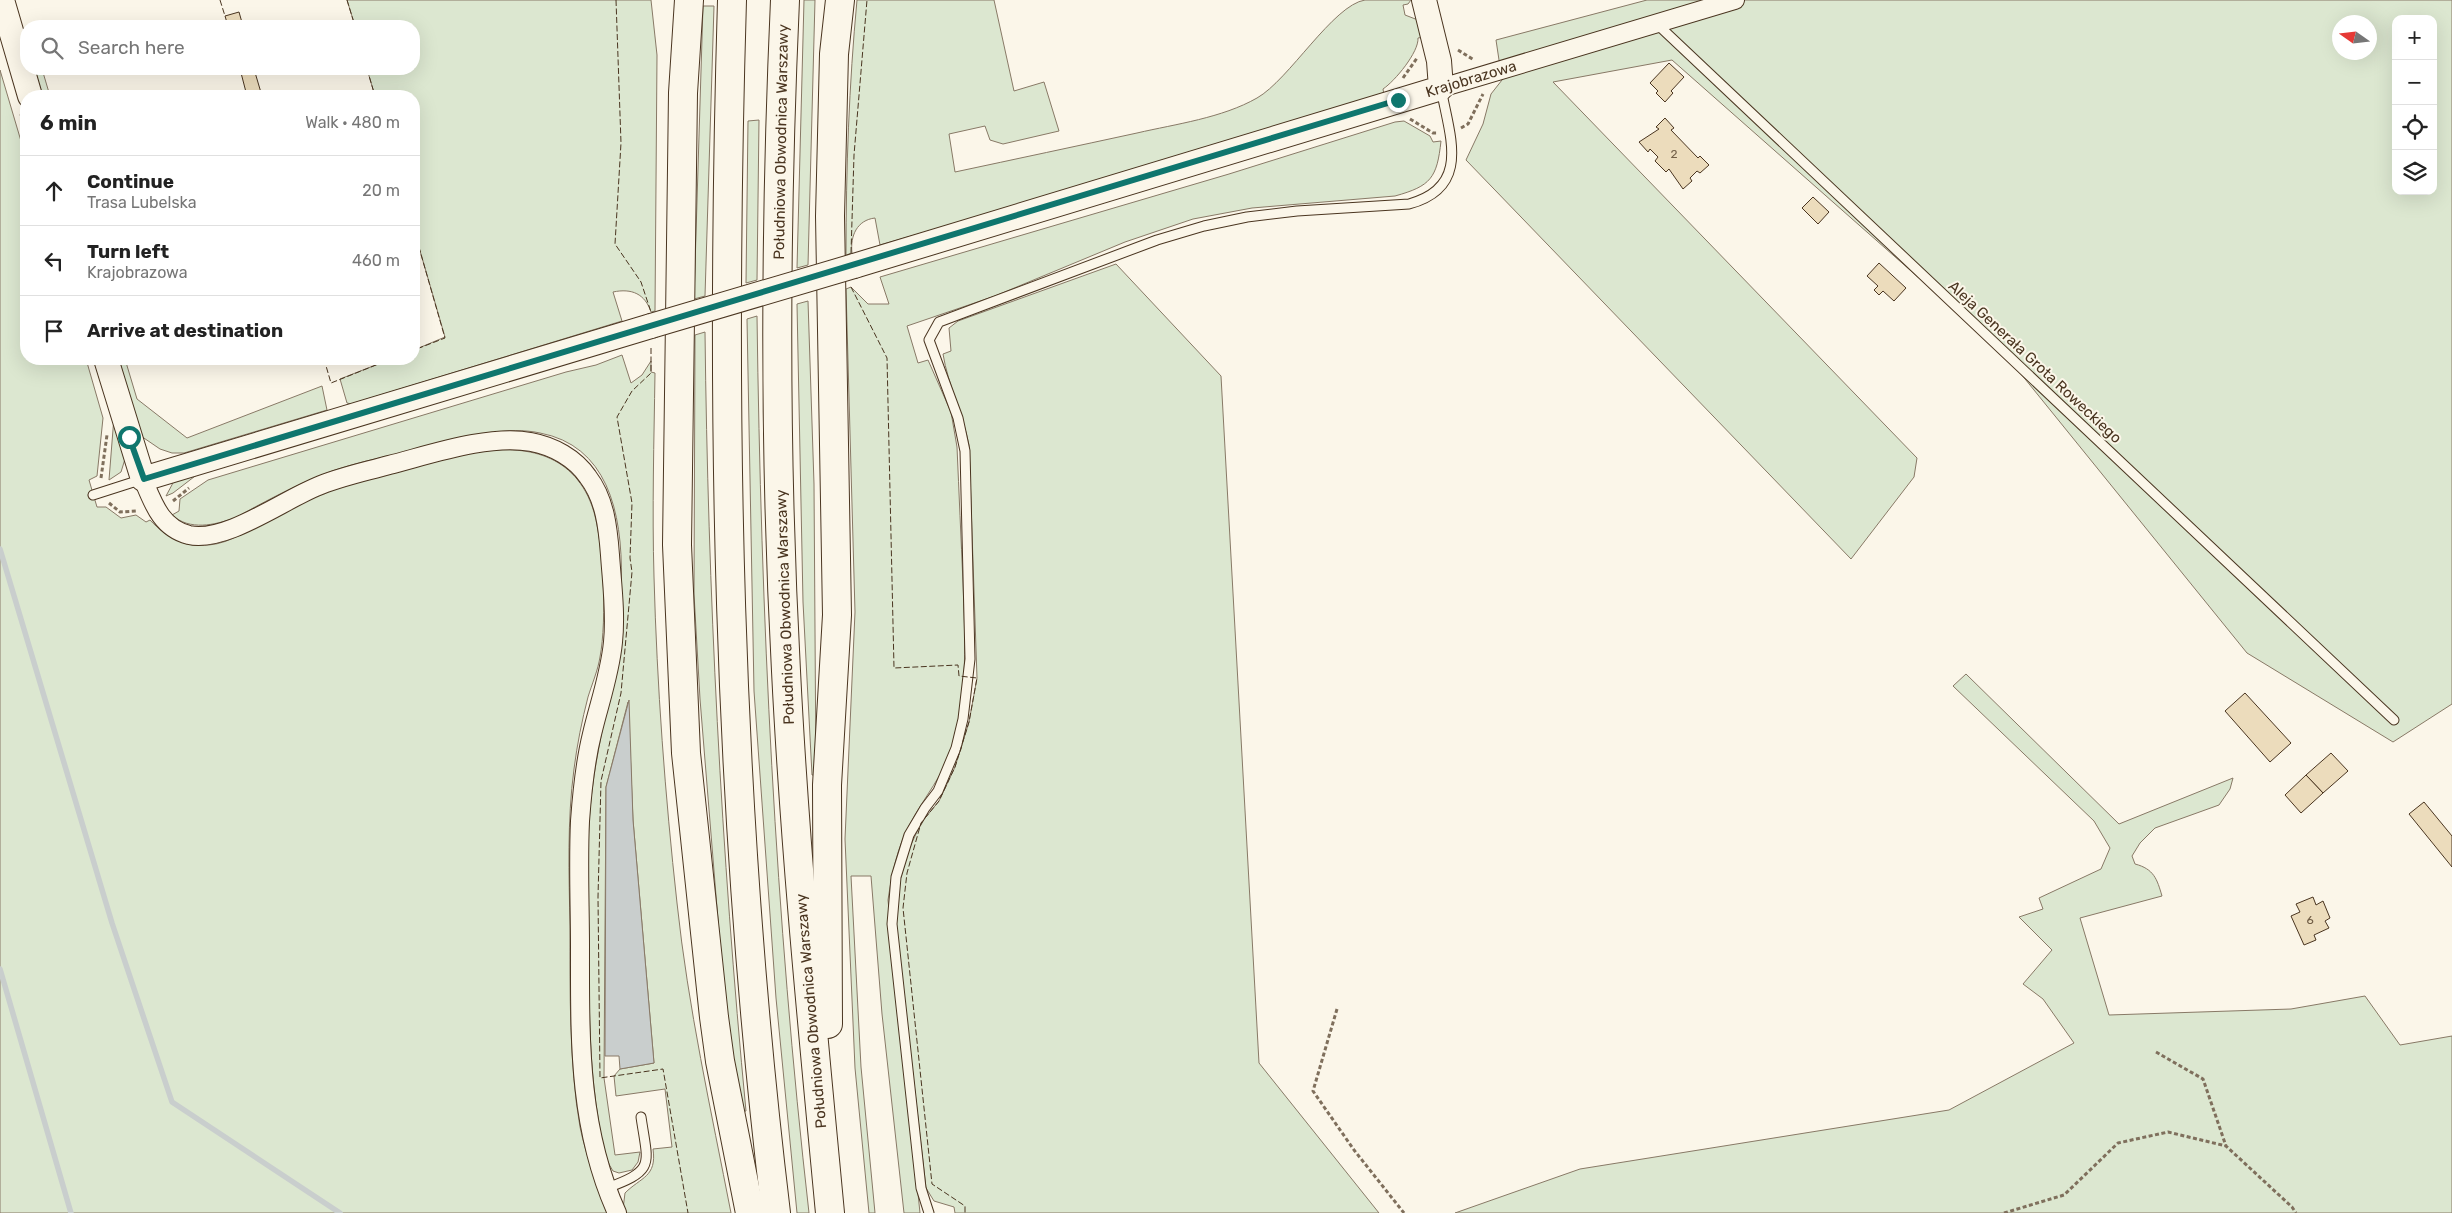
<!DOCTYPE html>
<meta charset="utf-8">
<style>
body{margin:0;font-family:Rubik,sans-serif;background:#f6f6f6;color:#222}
.controls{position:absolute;right:15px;top:15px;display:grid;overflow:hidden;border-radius:10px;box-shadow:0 5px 20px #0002}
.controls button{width:45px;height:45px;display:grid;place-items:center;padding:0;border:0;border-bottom:1px solid #e0e0e0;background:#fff;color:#222;font:25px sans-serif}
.compass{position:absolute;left:2332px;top:15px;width:45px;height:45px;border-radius:50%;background:#fff;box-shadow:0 5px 20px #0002;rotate:284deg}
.stop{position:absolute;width:15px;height:15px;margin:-11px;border:4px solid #0f766e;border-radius:50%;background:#fff}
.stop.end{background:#0f766e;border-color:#fff;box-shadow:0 1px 5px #0008}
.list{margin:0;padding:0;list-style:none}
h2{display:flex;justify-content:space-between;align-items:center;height:65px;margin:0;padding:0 20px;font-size:21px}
h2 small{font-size:16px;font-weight:400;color:#767676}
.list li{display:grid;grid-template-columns:32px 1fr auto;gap:15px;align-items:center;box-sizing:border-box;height:70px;padding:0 20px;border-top:1px solid #e0e0e0}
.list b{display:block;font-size:19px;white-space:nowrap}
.list p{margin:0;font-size:16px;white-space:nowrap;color:#767676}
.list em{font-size:16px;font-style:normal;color:#767676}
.icon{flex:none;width:28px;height:28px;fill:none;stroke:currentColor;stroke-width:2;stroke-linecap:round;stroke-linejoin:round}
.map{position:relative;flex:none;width:2452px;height:1213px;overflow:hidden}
.search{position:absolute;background:#fff;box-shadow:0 5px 20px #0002;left:20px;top:20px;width:400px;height:55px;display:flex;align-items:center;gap:12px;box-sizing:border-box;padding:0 18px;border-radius:20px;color:#767676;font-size:19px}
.panel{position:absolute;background:#fff;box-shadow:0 5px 20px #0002;left:20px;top:90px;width:400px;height:275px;border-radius:20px}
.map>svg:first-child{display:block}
</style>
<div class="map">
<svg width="2452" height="1213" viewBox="0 0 2452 1213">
<rect width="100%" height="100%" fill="#fbf6e9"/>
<!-- green -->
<g fill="#dce7d0" stroke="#887966" fill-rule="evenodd">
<path d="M347,0H651L657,55L655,311L651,312C645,294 632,288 613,292L622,321L351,404L347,403L340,379L391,359H414V350L445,337L414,230V96H375L367,69H414V26H355Z"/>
<polygon points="804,0 815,0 808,265 797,268"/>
<path d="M857,0H994L1014,91L1044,82L1059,131L1003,144L990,140L985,126L949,134L955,172C1016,159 1077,146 1137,133C1176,124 1222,118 1257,98C1289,80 1333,5 1365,0C1380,0 1396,0 1411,0L1408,4L1403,5L1405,15L1418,20L1424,37L1418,38C1419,52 1395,81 1383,89L1384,95L1075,189L880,245L875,218C857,220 850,236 852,253L846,255C846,169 849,85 857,0Z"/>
<path d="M1647,0H2452V704L2393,742L2247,653L2004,353L1672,60L1553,82L1917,458L1914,477L1851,559L1466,160L1483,124L1491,94L1502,80L1496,40ZM2396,19H2433V191H2396ZM2340,22H2370V52H2340Z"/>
<polygon points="703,6 714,6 705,296 694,299"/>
<polygon points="31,69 42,69 50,96 39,96"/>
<path d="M0,70L26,158V359H86L103,418L97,476L89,480L97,507H106L121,518L136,515L146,522L150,520C166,537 184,548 209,545C231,543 250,529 269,519C289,508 309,498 330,490C370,475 428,460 471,453C521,444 572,451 592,506C604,539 607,621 600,657C598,670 592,684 588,697C582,720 577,745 574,769C567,821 569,874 570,927C570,990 569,1065 580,1127C586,1157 598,1185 609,1213H0Z"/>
<polygon points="759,120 757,280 746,283 748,121"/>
<path d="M1404,121L1430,136L1433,142L1441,141C1437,178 1431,186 1395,196L1252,208L1193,219L1125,242L995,296L907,326L918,363L928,360L951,412L957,447C959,493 961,538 963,583C965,638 968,691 953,745C944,775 924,797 910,824C897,848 892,873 888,900L920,1213H904L882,1014L871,876H851L861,1067L875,1213H869L855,1068L845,839L855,612L846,289L851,287L868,304H889L880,277L1229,174L1395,122Z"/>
<path d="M1116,264L1221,376L1259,1063L1379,1213H955L954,1207L934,1201L926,1188L896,927L900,880L909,849L921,823L939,801L955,767L969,722L977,678L969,445C963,414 948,385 943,354L951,351L949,328L958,321Z"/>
<polygon points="808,301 814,484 816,775 812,775 803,602 797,304"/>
<path d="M757,316C761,616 775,915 809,1213H797L776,998L754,691L747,319Z"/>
<path d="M705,332C708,592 721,851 746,1111L741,1112L725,1006L700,699L694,594L695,335Z"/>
<path d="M622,355L631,383L642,375L651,361V372L655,373C654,441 652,509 654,577C657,686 665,795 677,903C688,1007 711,1110 731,1213H625L623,1209L625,1193C641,1177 657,1177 653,1149L672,1147L665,1089L616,1096L614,1076L620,1069L654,1063L633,820L628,702L606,787L604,1078L615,1155L640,1152L638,1162L632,1170L619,1173L613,1171C603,1156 602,1140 599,1124C589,1065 589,1006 589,947C588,890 585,832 594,776C607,689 672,458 540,433C508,426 474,436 442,444C402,454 358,460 319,476C290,488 262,503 235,518C214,525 190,531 172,515L179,511L180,499L208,480L566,372L596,365Z"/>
<polygon points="115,359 125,359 137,399 187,438 322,386 327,410 184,453 172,453 160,449 138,434"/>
<polygon points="114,417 125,459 121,472 109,480"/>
<polygon points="203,470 173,493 166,496 174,481"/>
<path d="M1966,674L2119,824L2233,778L2230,789L2219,805L2155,828L2140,843L2132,856L2135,864C2154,869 2157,879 2162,896L2080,918L2109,1015L2291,1009L2365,996L2400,1045L2452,1036V1213H1455L1580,1169L1949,1110L2074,1043L2043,999L2023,984L2052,950L2019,917L2043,909L2039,898L2101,869L2110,848L2094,821L1953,686Z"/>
</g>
<!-- water -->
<polygon fill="#c9cecd" stroke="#887966" points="629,700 633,820 654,1063 620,1069 619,1056 605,1056 606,787"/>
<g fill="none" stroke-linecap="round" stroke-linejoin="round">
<!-- stream -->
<g stroke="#c9cecd" stroke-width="5.5">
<polyline points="0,549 112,923 172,1102 340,1213"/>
<polyline points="0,969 71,1213"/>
</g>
</g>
<!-- building -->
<g fill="#ecdcbc" stroke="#4a3520">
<polygon points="239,12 243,26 228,26 225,16"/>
<polygon points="1669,63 1684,77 1671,91 1673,93 1665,102 1656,93 1658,91 1650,83"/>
<polygon points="240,69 254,69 262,96 247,96"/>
<polygon points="1665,118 1674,128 1671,130 1698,158 1700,156 1709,165 1700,173 1697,171 1690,178 1692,181 1683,189 1669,169 1666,172 1655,161 1658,157 1650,149 1648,152 1639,142 1659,129 1656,127"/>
<polygon points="1813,197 1829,212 1818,224 1802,208"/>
<polygon points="1879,263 1906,288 1894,301 1883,291 1879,295 1874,290 1878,286 1867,276"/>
<polygon points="2245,693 2291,743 2270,762 2225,711"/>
<polygon points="2331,753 2348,771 2323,793 2306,775"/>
<polygon points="2306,775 2323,793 2301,813 2285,795"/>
<polygon points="2424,802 2452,836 2452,867 2409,814"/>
<polygon points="2313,897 2316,905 2323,901 2330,918 2325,921 2329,928 2314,935 2316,940 2304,945 2291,916 2300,912 2296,904"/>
</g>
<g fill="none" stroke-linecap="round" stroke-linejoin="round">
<!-- lane casing -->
<g stroke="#4a3520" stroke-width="11">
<g id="lane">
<polyline points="1657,24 2394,720"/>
<polyline points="93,495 143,479"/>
<path d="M607,1188C656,1170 648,1165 641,1117"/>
<path d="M929,1213L921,1188L892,924L896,877L909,835L925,808L938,791L956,748L963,719L970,659L965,451L958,418L929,340L939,322L1157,240L1204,226L1247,217L1297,211L1409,204C1472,187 1449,135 1441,88"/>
</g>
</g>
<!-- street casing -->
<g stroke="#4a3520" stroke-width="20">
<g id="street">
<polyline points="1441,88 1735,0"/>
<path d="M143,479C153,503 161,528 189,535C225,543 282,501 316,487C339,477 364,472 389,465C429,455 489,434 531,442C553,446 575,458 588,477C605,499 608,528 610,555C612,584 616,613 613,642C610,674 599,704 592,734C585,762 582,793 580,821C578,863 580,906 580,947C580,1039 578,1127 617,1213"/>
</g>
</g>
<!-- secondary casing -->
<g stroke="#4a3520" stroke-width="26">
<g id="secondary">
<polyline points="2,0 30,96"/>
<polyline points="854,266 1441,88 1439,61 1424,0"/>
<polyline points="106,359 143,479 651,326"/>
</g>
</g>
<!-- highway casing -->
<g stroke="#4a3520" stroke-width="30">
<g id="highway">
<polyline points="689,0 683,93 677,545 686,753 714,1017 720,1061 750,1213"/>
<path d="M732,0C720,405 727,810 776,1213"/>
<path d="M785,0C775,223 774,448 786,671C795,852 813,1033 830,1213"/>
<polyline points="828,1024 827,785 837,615 830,216 834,54 840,0"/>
</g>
</g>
<!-- path -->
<g stroke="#7f6f5c" stroke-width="3" stroke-dasharray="4 2.5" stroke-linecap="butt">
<polyline points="1458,50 1474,60"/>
<polyline points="1403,78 1417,58"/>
<polyline points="21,114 26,133"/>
<polyline points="1410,119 1433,133 1438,133"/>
<polyline points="1461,128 1468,124 1483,94"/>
<polyline points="101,478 107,435"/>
<polyline points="173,501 189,488"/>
<polyline points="109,503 120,512 137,511"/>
<polyline points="1337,1009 1313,1091 1354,1150 1404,1213"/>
<polyline points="2156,1052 2203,1079 2226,1146 2292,1207 2296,1213"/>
<polyline points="2004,1213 2064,1195 2118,1143 2168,1132 2226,1146"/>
</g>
<!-- lane -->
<use href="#lane" stroke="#fbf6e9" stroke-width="9"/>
<!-- street -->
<use href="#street" stroke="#fbf6e9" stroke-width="18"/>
<!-- secondary -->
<use href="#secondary" stroke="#fbf6e9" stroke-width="24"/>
<!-- highway -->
<use href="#highway" stroke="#fbf6e9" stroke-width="28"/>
<!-- secondary-bridge casing -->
<g stroke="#4a3520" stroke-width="26" stroke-linecap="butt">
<polyline id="secondary-bridge" points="651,326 854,266"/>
</g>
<!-- secondary-bridge -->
<use href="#secondary-bridge" stroke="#fbf6e9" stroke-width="24"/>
<!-- fence -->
<g stroke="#4a3520" stroke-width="1" stroke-dasharray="6 2.5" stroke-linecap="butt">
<polyline points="220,0 225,16"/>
<polyline points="347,0 355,26"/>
<polyline points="616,0 621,143 615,244 641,282 651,312"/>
<polyline points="367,69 375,96"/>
<polyline points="414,230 445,338 414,350"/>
<polyline points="851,253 854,155 867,0"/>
<polyline points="851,287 887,358 894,668 958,665 959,676 977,678 969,722 955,767 939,801 921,823 907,873 903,908 932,1184 965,1206 965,1213"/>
<polyline points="651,348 651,373 632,391 617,417 632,503 630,558 632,572 621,693 601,781 598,897 600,1078 663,1069 688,1213"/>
<polyline points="324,359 331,383 391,359"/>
</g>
</g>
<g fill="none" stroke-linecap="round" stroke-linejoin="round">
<!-- route -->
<polyline stroke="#0f766e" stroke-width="6" points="129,437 144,479 1398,100"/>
</g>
<g text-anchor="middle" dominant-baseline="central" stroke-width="4" stroke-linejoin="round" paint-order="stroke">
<!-- number labels -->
<g font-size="12" fill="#725f47">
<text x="1674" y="154">2</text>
<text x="2310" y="920">6</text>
</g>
<!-- street labels -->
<g font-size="15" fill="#4a3520" stroke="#fbf6e9">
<text transform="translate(1471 79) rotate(-17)">Krajobrazowa</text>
<text transform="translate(781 142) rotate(-89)">Południowa Obwodnica Warszawy</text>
<text transform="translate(2035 362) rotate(43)">Aleja Generała Grota Roweckiego</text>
<text transform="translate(785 607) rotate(-92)">Południowa Obwodnica Warszawy</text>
<text transform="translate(811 1011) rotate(-95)">Południowa Obwodnica Warszawy</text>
</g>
</g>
</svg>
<div class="controls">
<button>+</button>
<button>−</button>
<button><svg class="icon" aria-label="locate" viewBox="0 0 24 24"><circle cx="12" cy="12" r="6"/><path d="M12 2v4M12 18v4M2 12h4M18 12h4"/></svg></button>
<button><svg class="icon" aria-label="layers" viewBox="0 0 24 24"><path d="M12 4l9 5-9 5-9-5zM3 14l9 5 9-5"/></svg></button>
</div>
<svg class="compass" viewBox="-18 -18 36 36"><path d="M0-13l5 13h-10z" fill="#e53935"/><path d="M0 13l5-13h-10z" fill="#767676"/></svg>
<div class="stop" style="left:129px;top:437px"></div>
<div class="stop end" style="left:1398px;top:100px"></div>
<div class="search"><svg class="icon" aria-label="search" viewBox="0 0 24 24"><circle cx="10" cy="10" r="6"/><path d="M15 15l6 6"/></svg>Search here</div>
<section class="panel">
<h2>6 min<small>Walk · 480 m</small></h2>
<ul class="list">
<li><svg class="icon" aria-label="ahead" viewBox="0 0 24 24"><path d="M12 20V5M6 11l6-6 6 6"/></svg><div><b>Continue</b><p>Trasa Lubelska</p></div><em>20 m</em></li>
<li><svg class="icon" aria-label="left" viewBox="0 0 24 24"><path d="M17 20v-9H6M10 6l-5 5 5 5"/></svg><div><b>Turn left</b><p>Krajobrazowa</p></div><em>460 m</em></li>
<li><svg class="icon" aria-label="arrive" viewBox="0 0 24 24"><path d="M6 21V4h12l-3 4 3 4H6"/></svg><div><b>Arrive at destination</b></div></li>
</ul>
</section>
</div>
